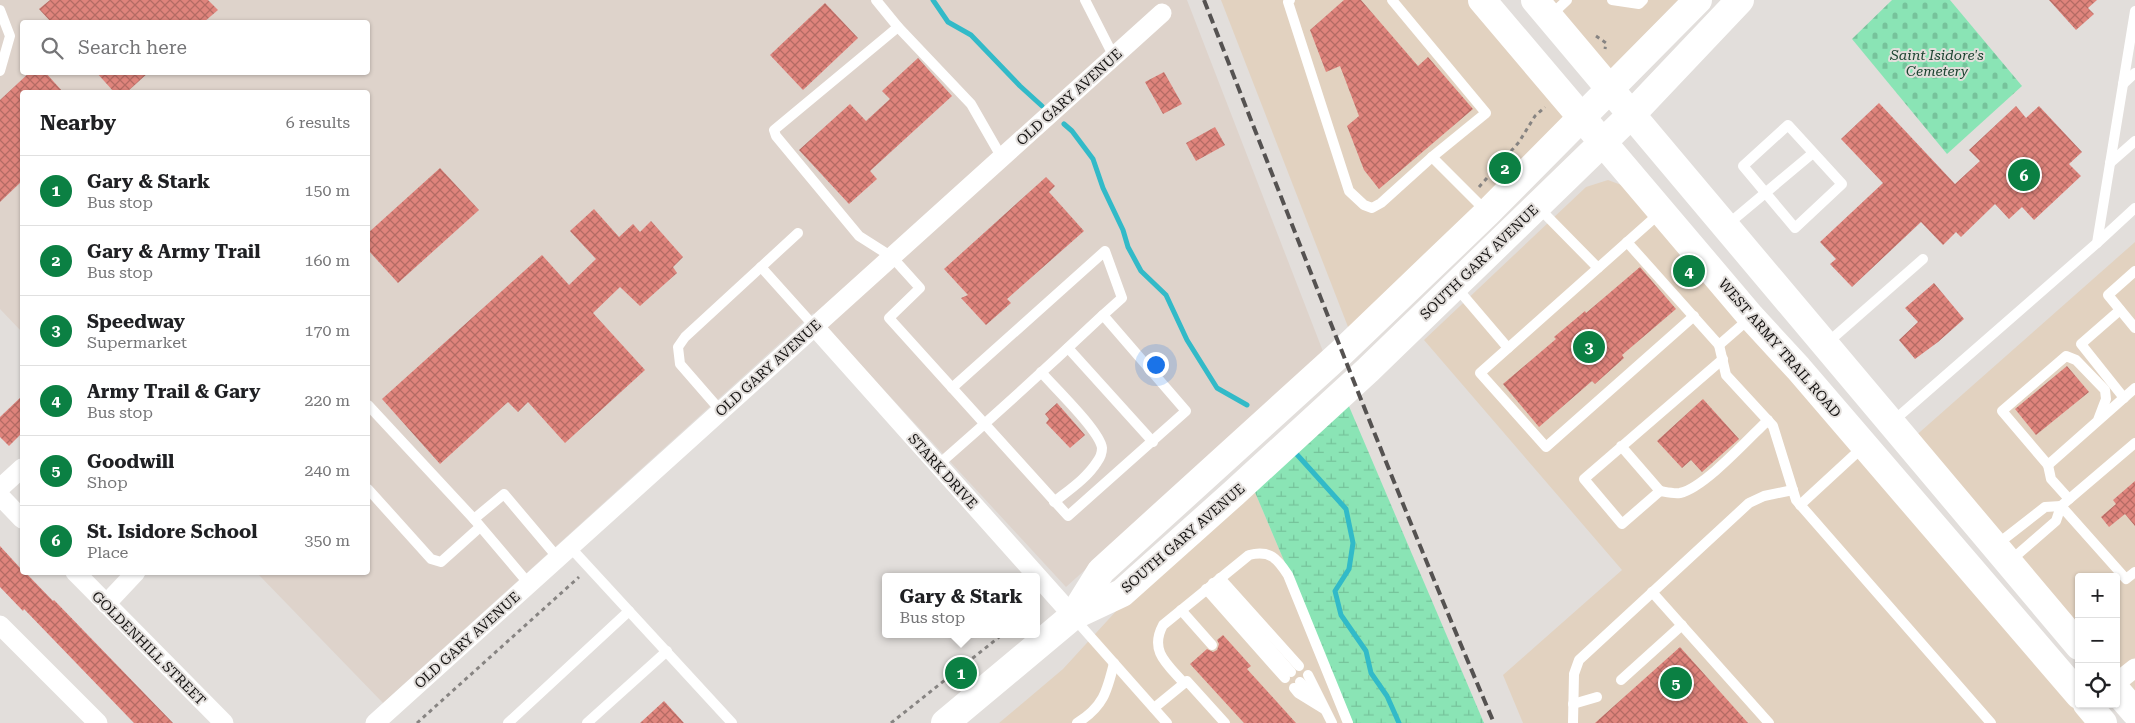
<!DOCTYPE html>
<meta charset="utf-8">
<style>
body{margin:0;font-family:"Roboto Serif",serif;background:#f6f6f6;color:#202124}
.controls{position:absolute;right:15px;bottom:15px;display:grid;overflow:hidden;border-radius:5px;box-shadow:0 1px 4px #0004}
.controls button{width:45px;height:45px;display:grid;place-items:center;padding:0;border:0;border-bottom:1px solid #e0e0e0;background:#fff;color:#202124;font:25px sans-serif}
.you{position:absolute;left:1155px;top:364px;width:18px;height:18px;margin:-12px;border:4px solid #fff;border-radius:50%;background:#1a73e8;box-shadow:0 0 0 8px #1a73e833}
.badge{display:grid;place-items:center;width:32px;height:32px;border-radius:50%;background:#0b8043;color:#fff;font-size:16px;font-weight:700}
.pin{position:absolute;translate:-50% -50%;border:2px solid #fff;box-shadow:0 1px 5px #0006}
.popup{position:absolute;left:882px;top:573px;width:158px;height:65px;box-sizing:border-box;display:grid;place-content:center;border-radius:5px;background:#fff;filter:drop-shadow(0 1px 4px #0005);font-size:16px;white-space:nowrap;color:#757577}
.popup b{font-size:19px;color:#202124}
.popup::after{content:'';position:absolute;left:50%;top:100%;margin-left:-10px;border:10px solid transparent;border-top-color:#fff}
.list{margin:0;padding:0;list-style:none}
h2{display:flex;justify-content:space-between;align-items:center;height:65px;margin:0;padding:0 20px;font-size:21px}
h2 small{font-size:16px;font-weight:400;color:#757577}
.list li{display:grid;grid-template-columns:32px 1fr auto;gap:15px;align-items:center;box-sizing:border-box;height:70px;padding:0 20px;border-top:1px solid #e0e0e0}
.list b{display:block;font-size:19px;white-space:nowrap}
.list p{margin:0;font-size:16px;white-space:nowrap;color:#757577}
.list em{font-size:16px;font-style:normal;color:#757577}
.icon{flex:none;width:28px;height:28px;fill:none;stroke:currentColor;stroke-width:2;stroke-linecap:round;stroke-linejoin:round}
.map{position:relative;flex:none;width:2135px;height:723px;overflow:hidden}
.search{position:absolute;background:#fff;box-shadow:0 1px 4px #0004;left:20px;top:20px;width:350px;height:55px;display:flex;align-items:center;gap:12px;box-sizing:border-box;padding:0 18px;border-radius:5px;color:#757577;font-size:19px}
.panel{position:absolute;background:#fff;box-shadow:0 1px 4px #0004;left:20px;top:90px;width:350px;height:485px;border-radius:5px}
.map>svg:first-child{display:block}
</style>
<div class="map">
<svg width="2135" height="723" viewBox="0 0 2135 723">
<defs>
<pattern id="wetland-marsh" width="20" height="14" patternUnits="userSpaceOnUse" patternTransform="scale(1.25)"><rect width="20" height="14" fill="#8ae4b5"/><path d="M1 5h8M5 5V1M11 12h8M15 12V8" fill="none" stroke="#76c39b"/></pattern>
<pattern id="cemetery-stones" width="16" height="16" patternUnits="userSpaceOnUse" patternTransform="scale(1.25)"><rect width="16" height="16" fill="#8ae4b5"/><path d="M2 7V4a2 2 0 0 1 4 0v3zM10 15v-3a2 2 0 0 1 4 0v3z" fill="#76c39b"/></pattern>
<pattern id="building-cross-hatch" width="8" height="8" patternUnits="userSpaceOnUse" patternTransform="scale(1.25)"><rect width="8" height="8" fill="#df847c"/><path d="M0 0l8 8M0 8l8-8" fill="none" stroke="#b46b64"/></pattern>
</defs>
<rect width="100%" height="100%" fill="#e2dedb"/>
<!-- commercial -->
<g fill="#e2d2c0">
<polygon points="1221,0 1470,0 1569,113 1350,332"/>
<polygon points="1543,0 1678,0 1608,72"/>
<polygon points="1608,180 1624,186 2090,723 1523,723 1503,675 1622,570 1424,340 1586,187"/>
<polygon points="2135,242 2135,700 2116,678 2116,577 2079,577 2079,634 1912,439"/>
<polygon points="1254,490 1353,723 999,723 1063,669 1118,609"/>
</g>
<!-- built -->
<path fill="#ded3cb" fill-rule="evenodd" d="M0,0H1187L1324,354L1066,587L813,313L383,703L257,573L368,572V92H22V332L0,309ZM22,22H368V72H22Z"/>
<!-- wetland -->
<polygon fill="url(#wetland-marsh)" points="1348,404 1484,723 1353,723 1254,490"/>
<!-- cemetery -->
<polygon fill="url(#cemetery-stones)" points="1892,0 1950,0 2022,86 1947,154 1852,39"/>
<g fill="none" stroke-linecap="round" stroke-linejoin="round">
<!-- stream -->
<g stroke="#32bac8" stroke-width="5">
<polyline points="933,0 948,22 971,35 1020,86 1042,106"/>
<polyline points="1064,124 1072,131 1093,159 1103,188 1123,230 1128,247 1141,271 1166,295 1187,340 1217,388 1247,405"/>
<polyline points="1292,449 1346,509 1353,543 1349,569 1335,591 1341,615 1366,651 1371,673 1387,696 1399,723"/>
</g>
</g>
<!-- building -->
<g fill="url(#building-cross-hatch)">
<polygon points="50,0 208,0 218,10 204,22 51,22 39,9"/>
<polygon points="1344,0 1361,0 1418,66 1428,57 1473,109 1379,189 1364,170 1347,126 1359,116 1340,66 1326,72 1310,30"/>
<polygon points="2049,0 2097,0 2088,8 2094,14 2076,30"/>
<polygon points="825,3 858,38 803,90 770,55"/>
<polygon points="918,58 952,96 870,171 877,179 849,204 799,150 850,104 866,121 890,99 882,91"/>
<polygon points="30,72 45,72 63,92 22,92 22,181 0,202 0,100"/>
<polygon points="96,72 149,72 127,92 114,92"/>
<polygon points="1164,72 1182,104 1163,114 1145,82"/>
<polygon points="1879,103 1955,184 1980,161 1969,150 2016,106 2026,118 2039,106 2082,152 2069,164 2081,176 2034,220 2022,207 2009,219 1995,204 1961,237 1956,232 1943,245 1921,222 1852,287 1830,264 1836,259 1820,242 1883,183 1841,139"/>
<polygon points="1215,127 1225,145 1196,161 1186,143"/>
<polygon points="440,168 479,210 398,283 368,250 368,233"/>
<polygon points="1046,177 1055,186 1049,192 1084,231 1007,299 1011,303 986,325 961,298 968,295 944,269"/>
<polygon points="594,209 619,237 633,224 640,232 651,221 683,257 673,267 677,273 640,306 620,287 593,313 645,370 565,443 528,402 518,412 508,402 440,464 382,399 542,255 569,285 596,259 570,231"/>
<polygon points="1640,267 1676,309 1622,355 1624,358 1595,384 1592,381 1539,427 1503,384 1556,339 1554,337 1585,311 1586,313"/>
<polygon points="1934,283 1964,319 1938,342 1915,359 1899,340 1918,322 1905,308"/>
<polygon points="2067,366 2089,392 2036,435 2015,409"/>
<polygon points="22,396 22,433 9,446 0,437 0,417"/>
<polygon points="1703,399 1739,439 1702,472 1691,460 1682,468 1657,441"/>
<polygon points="1057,403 1085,435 1070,448 1046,423 1049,419 1045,414"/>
<polygon points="2135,481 2135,526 2125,514 2109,527 2101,517 2116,504 2113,500"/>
<polygon points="0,546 22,570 22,572 25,572 53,601 54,600 173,723 134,723 24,609 23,611 0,587"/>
<polygon points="1223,635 1251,666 1247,669 1296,723 1244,723 1190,664 1207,649 1213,652 1217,650 1219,644 1217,640"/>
<polygon points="1680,647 1748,723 1595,723"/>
<polygon points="664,701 684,723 640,723"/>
</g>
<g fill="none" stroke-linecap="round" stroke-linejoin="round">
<!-- path -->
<g stroke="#878482" stroke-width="3" stroke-dasharray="4 4" stroke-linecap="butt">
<polyline points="1596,36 1606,43 1605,49"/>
<polyline points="1479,187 1519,142 1535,116 1545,107"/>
<polyline points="417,723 579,577"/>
<polyline points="891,723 1003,634"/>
</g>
<!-- lane -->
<g stroke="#fff" stroke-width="10">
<polyline points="876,0 898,27 971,104 1002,158"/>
<polyline points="1085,0 1114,57"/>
<polyline points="1290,0 1288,2 1349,191 1364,205 1372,208 1381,203 1432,157"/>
<polyline points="1392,0 1486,113 1432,157 1487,212"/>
<polyline points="1612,0 1639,4 1643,0"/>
<polyline points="0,10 10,36 0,71"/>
<polyline points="1550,16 1567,0"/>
<path d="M898,27L774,130L776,136L859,236L892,257L920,288L889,318L1068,516L1186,411L1103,315C1049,366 994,416 938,465"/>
<polyline points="2123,84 2135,73"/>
<polygon points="1788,125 1842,184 1795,228 1743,166"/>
<polyline points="2110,163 2135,141"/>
<polyline points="1538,207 1598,268"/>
<polyline points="1661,212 1480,373 1546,447 1694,316"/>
<polyline points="1727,225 1813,153"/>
<polyline points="1627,242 1719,345 1750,318"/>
<polyline points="2097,243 2135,208"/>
<polyline points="761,267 814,326"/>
<polyline points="2135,271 2108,295 2135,328"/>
<polyline points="1456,287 1508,348"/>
<polyline points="2120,310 2081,344 2124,398"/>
<polyline points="1826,344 1923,259"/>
<polyline points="1719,345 1726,375 1773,426 1796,500 1991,723"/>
<polyline points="1068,348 1153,442"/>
<path d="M1041,372C1054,387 1100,431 1102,448C1102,452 1100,458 1097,462C1087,478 1069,490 1054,502"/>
<polyline points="952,388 1105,251 1122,298 1103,315"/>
<polyline points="368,405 474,519"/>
<polyline points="720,410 680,364 678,347 685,337 798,233"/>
<polyline points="2098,420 2106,399 2105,390 2076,360 2066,356 2002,411 2048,465 2135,388"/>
<polyline points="1891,423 2097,243 2135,11"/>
<polyline points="1621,446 1660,491 1622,524 1584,479 1723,359"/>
<polyline points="2048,465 2051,479 2069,499"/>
<polyline points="368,489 431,559 441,562 480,527"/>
<path d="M1660,491C1666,492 1674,494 1680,493C1704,488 1748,439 1768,420"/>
<polyline points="1800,505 1864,446"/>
<polyline points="2061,506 2126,579 2135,572"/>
<polyline points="1995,546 2045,507 2061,506"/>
<polyline points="570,547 732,723"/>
<polyline points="2010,561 2056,521 2061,506 2135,443"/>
<polyline points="1220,578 1299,666"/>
<polyline points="1213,583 1291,672"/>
<polyline points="529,584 474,519 504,494 558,558"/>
<polyline points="1206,589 1285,678"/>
<polyline points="1652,592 1769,723"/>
<polyline points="1181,610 1212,645"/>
<polyline points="1073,617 1167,723"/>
<polyline points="1308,675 1332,723"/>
<polyline points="1621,680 1682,625"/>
<polyline points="1300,682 1318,702"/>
<path d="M1184,683C1167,664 1149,651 1163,625L1249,555C1270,550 1277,558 1288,575L1348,723"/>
<polyline points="1294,688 1298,693 1324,709"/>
<polyline points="1573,704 1597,697"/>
<polyline points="1154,708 1187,681 1225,723"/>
<polyline points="508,723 629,611"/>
<polyline points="587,723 667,651"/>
<path d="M1077,723C1103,707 1107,692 1114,663"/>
<polyline points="1573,723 1574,674 1579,660 1749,503 1764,496 1793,490"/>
</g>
<!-- street -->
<g stroke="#fff" stroke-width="19">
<polyline points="814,326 1073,616"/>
<polyline points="0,488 22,468"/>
<polyline points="0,496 22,519"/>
<polyline points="75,572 224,723"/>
<polyline points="106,604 136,572"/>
<polyline points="0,625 98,723"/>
<polyline points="2116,683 2135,668"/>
<polyline points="375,723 1162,13"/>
</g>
<!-- secondary -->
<g stroke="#fff" stroke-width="28">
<polyline points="1482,0 1751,317 1798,368 2079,695"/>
<polyline points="1535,0 2079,646"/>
<polyline points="1073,616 1101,571 1342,352 1487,213 1698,0"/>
<polyline points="2116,690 2135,712"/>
<polyline points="2087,704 2103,723"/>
<polyline points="945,723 1073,616 1122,593 1234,493 1368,370 1632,114 1740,0"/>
</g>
<!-- rail -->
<path stroke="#555251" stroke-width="4" stroke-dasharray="10 5" stroke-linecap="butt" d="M1204,0C1299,242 1392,484 1494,723"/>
</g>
<g text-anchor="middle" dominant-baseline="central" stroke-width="4" stroke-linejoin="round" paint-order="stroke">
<!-- park labels -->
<g font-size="14" font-style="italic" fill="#1b4330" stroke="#e2dedb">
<text x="1937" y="55">Saint Isidore's<tspan x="1937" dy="16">Cemetery</tspan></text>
</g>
<!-- street labels -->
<g font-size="14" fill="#141211" stroke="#e2dedb">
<text transform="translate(1069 97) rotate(-42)">OLD GARY AVENUE</text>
<text transform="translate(1479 262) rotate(-44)">SOUTH GARY AVENUE</text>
<text transform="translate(1780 348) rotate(49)">WEST ARMY TRAIL ROAD</text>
<text transform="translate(768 368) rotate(-42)">OLD GARY AVENUE</text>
<text transform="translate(943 471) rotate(48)">STARK DRIVE</text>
<text transform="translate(1183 538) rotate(-41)">SOUTH GARY AVENUE</text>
<text transform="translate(467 640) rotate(-42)">OLD GARY AVENUE</text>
<text transform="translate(149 648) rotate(45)">GOLDENHILL STREET</text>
</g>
</g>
</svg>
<div class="controls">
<button>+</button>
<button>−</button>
<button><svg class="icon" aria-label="locate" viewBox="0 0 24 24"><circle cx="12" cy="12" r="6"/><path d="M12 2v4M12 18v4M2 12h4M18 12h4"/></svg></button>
</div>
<div class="you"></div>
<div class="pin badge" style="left:961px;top:673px">1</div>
<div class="popup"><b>Gary &amp; Stark</b>Bus stop</div>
<div class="pin badge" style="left:1505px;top:168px">2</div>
<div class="pin badge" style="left:1589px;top:347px">3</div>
<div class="pin badge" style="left:1689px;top:271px">4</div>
<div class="pin badge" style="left:1676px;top:683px">5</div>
<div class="pin badge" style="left:2024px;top:175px">6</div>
<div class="search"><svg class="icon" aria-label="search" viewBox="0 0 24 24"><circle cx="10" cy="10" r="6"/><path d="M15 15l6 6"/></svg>Search here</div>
<section class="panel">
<h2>Nearby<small>6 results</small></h2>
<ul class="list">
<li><span class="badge">1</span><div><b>Gary &amp; Stark</b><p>Bus stop</p></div><em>150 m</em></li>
<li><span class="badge">2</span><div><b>Gary &amp; Army Trail</b><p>Bus stop</p></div><em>160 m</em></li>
<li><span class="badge">3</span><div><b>Speedway</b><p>Supermarket</p></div><em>170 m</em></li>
<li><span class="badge">4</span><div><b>Army Trail &amp; Gary</b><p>Bus stop</p></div><em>220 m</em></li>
<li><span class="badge">5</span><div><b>Goodwill</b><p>Shop</p></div><em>240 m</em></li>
<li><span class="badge">6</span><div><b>St. Isidore School</b><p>Place</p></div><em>350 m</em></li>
</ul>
</section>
</div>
